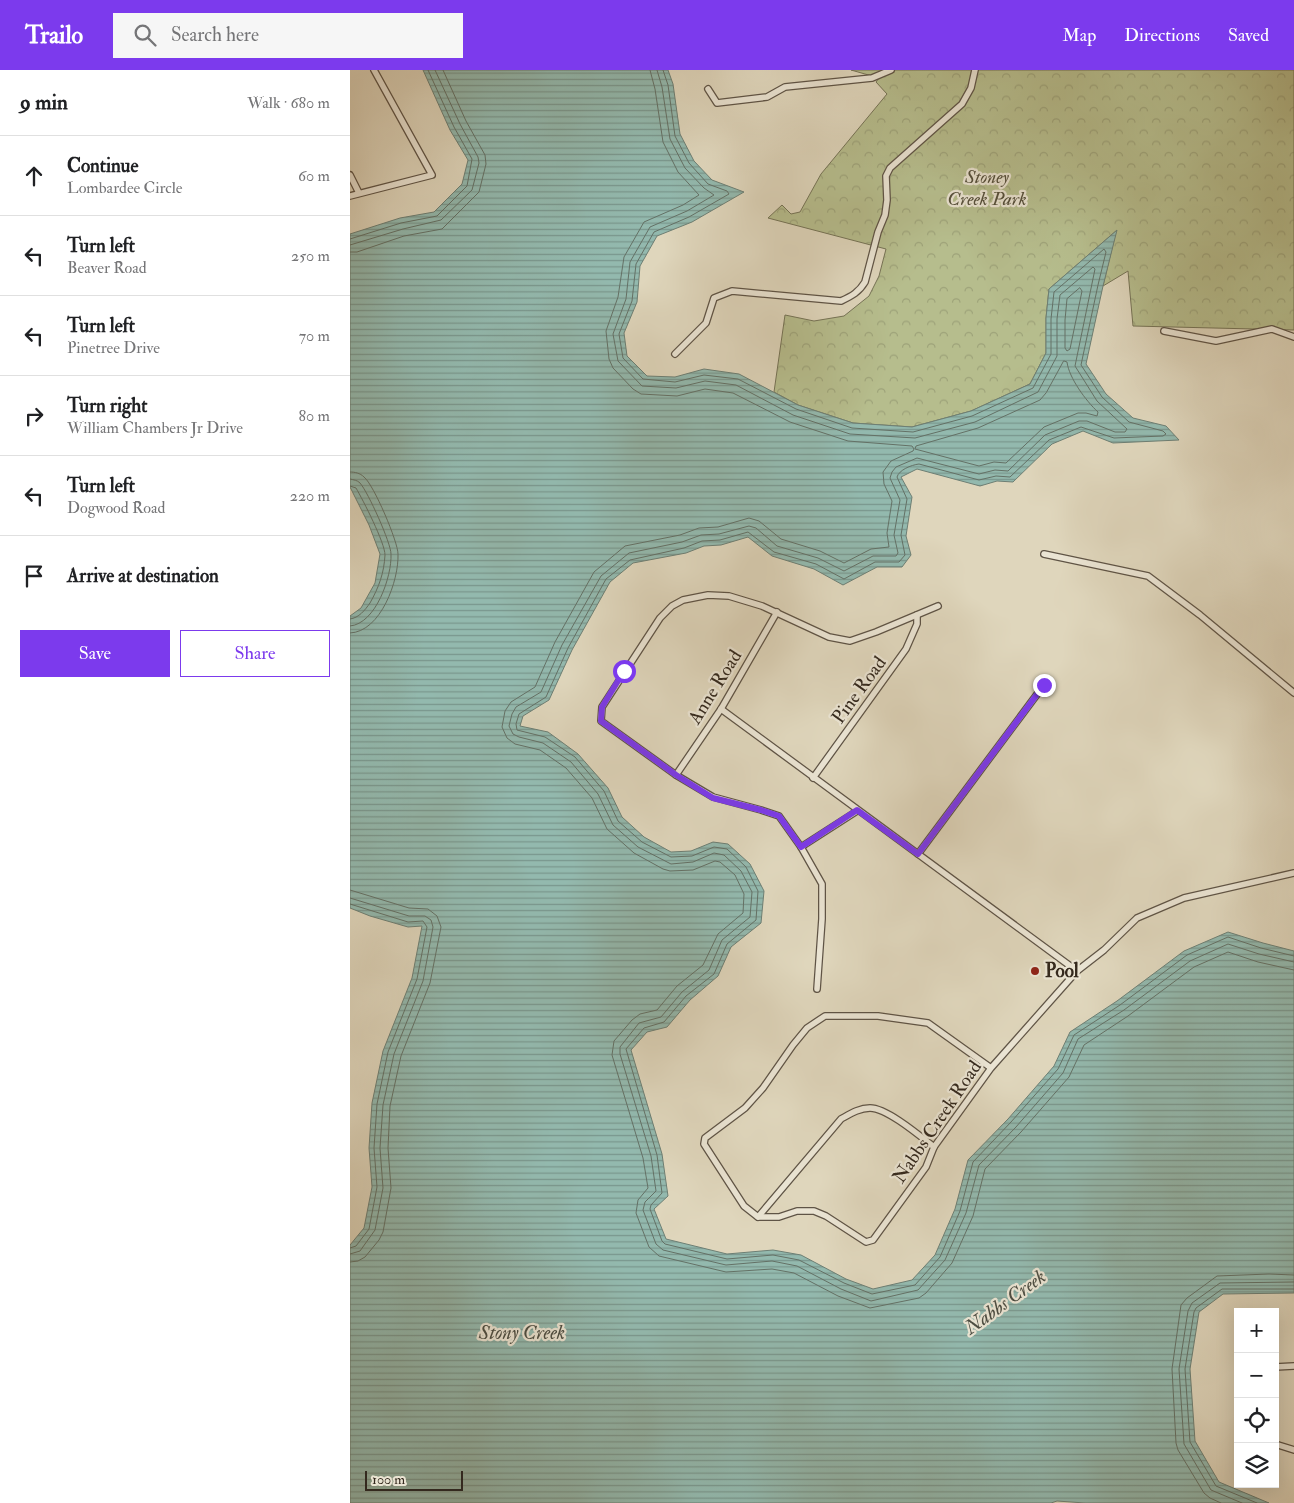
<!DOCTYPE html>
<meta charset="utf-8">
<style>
body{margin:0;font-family:"IM FELL Double Pica",serif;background:#f6f6f6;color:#202124}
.controls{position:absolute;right:15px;bottom:15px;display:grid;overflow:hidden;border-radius:0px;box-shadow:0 5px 20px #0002}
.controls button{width:45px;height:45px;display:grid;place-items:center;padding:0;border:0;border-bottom:1px solid #e0e0e0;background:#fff;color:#202124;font:25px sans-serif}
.scale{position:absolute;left:15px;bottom:12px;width:98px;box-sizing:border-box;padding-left:5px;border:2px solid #34291e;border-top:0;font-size:14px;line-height:18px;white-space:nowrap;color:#34291e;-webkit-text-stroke:4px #eae4d3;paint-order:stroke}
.stop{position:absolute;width:15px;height:15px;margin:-11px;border:4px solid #7c3aed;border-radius:50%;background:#fff}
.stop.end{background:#7c3aed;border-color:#fff;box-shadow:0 1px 5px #0008}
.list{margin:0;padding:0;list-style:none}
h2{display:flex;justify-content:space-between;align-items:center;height:65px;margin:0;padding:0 20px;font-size:21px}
h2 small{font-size:16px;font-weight:400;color:#757577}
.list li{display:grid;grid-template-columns:32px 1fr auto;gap:15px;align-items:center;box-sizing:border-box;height:80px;padding:0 20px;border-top:1px solid #e0e0e0}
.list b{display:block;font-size:19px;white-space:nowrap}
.list p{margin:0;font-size:16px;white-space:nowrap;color:#757577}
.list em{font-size:16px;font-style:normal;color:#757577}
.actions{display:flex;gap:10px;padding:15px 20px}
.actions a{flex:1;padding:11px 0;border:1px solid #7c3aed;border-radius:0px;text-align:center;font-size:18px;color:#7c3aed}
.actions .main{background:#7c3aed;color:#fff}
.icon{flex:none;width:28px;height:28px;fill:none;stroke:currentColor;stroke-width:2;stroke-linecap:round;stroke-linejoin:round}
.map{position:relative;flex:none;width:944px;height:1433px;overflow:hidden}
header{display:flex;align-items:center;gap:30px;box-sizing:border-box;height:70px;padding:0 25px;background:#7c3aed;color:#fff}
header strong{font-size:24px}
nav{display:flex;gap:28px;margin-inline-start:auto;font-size:18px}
.search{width:350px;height:45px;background:#f6f6f6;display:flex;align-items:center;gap:12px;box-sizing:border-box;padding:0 18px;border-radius:0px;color:#757577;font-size:19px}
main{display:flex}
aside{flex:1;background:#fff}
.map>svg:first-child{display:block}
</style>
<header>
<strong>Trailo</strong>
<div class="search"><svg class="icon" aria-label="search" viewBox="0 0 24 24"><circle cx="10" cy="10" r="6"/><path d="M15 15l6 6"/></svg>Search here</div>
<nav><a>Map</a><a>Directions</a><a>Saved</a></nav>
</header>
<main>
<aside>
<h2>9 min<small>Walk · 680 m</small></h2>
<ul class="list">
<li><svg class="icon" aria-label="ahead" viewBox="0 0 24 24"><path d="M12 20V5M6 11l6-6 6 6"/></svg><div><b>Continue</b><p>Lombardee Circle</p></div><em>60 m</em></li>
<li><svg class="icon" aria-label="left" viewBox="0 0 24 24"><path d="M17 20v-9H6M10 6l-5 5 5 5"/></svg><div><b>Turn left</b><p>Beaver Road</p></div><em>250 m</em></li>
<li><svg class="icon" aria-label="left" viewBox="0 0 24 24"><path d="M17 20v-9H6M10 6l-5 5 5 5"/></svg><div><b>Turn left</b><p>Pinetree Drive</p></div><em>70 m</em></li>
<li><svg class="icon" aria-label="right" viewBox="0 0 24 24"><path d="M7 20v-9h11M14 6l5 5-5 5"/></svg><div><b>Turn right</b><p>William Chambers Jr Drive</p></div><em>80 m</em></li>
<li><svg class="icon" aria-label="left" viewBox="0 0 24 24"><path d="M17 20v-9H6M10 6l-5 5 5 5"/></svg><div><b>Turn left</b><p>Dogwood Road</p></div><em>220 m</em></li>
<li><svg class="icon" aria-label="arrive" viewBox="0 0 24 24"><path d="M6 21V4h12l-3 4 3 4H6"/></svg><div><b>Arrive at destination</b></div></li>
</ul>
<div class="actions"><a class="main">Save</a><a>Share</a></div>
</aside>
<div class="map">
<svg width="944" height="1433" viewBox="0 0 944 1433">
<defs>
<pattern id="park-crowns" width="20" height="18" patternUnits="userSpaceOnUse" patternTransform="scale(1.25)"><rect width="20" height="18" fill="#b6bd8d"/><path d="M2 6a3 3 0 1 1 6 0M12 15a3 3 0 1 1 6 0" fill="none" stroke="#9da279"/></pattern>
<pattern id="water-rules" width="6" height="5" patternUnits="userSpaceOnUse" patternTransform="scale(1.25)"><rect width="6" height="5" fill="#93b9ae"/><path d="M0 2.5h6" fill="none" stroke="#79968d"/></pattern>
</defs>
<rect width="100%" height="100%" fill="#dfd6bc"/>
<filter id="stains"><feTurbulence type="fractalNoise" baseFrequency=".004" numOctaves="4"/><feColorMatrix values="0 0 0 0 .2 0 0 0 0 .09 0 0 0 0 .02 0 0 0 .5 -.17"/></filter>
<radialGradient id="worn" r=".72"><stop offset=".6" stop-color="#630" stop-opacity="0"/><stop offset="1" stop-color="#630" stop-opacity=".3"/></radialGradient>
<!-- park -->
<polygon fill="url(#park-crowns)" stroke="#757356" points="501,0 944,0 944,260 783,256 778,201 753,216 766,161 699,219 696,248 696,283 680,314 621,341 562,357 503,353 448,335 424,322 435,245 464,251 494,246 519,226 529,206 536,179 418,148 432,135 441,144 450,142 471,104 537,24 526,12 529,8"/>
<!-- water -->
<polygon fill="url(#water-rules)" stroke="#6d7f74" points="73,0 318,0 323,14 330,64 344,91 362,110 394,122 342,152 307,166 290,196 287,232 274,263 277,286 297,306 325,307 354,299 389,304 448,335 503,353 562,357 621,341 680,314 696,283 696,248 699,219 767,160 753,216 736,294 756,324 783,348 816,356 829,370 763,373 733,361 702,374 663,412 647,411 630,416 567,399 551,407 562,427 556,466 561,485 552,497 527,497 493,515 464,499 422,486 398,467 371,475 354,476 336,483 283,493 260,512 222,580 199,630 173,646 170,656 198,662 228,684 258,718 272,747 294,767 321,782 341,781 363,772 378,774 400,794 414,821 411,853 381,877 368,906 340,930 317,957 297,962 281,980 312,1084 318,1126 304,1139 316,1169 377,1184 423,1180 451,1185 496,1209 523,1219 562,1210 585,1185 605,1139 618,1090 658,1049 704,996 720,962 767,931 834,881 878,862 913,873 944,881 944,1223 873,1224 849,1242 840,1299 845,1371 869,1412 919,1433 735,1433 707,1431 701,1433 0,1433 0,1175 14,1158 22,1117 19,1078 22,1033 33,981 62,908 72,856 58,857 20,846 0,838 0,546 11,538 25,513 30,484 19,455 0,417 0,164 50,148 84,142 112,114 118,90 100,60"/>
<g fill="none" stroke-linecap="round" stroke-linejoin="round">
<!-- shore -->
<g stroke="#647166" stroke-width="1">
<polyline points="300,0 305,19 313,72 328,102 349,125 333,135 294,152 274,187 268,227 256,261 259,289 263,298 283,319 291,324 327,326 355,319 383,323 440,352 498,371 562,376 564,379 563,381 541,391 533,402 534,414 542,431 537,463 539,477 521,479 494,493 470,481 431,469 409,451 399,448 368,457 349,458 330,465 275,476 244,502 205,572 185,617 161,632 155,641 152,657 157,668 165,674 190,680 216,698 242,728 257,759 284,783 313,799 320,801 343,800 365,791 370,792 385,805 394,824 393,843 368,864 353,895 327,916 307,940 290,944 282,950 264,971 262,985 293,1088 298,1118 288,1130 286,1143 299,1177 309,1186 376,1202 422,1199 444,1203 488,1226 520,1238 569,1228 576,1223 602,1193 623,1146 635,1099 671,1062 719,1007 734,975 778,946 844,897 878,882 908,892 944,900"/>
<polyline points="307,0 312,17 320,69 335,98 354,118 364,125 337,141 300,157 280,192 276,229 263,264 268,291 292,316 326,318 355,311 386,315 443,345 500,364 565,368 625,352 688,322 707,286 707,249 710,225 743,197 745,199 725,296 747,331 777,359 775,362 765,362 737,351 729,351 695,365 658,401 645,400 629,404 567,388 546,397 542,402 540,408 550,430 544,465 548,483 546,486 523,486 494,501 468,488 427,476 406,458 399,456 369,464 351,465 332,472 279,483 251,506 212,575 191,622 166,637 162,644 159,656 163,664 169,667 193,673 221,692 248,724 263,755 288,777 321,794 343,792 364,783 374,785 391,801 402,822 400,847 372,870 359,900 332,922 311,947 289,953 270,977 270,984 301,1086 306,1121 295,1132 293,1140 306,1174 313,1180 376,1195 422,1191 447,1196 491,1219 521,1231 568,1220 595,1190 616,1143 629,1095 666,1057 713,1003 728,969 774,940 840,891 878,874 909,884 944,892"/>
<path d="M313,0L318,15L325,66L339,93L358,114L377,121L379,124L339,147L304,162L286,194L282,231L269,264L273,288L293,309L325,312L354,305L388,309L446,339L502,358L563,362L622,346L683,318L701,284V249L704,222L754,179L756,182L748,215L731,295L752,327L779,352L813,361L816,364L813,366L764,368L731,357L699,370L660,407L646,406L629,410L569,394C561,395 549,400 547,407L557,429L551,465L555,485L549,492H525L494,509L466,494L424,482L398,462L370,470L352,471L334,478L280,490L256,509L218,578L196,627L169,644L166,654L167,660L195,667L225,687L254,721L268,751L292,772L321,787L342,786L364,777L377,779L396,797L408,821L406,850L377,874L364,904L336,926L314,952L294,958L276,979L307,1085L312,1123L301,1135L300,1139L312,1171L315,1174L377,1189L423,1185L449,1190L494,1213L522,1224L565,1215L590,1187L610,1141L623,1092L661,1052L708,999L724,965L770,935L837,885L878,867L911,878L944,886"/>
<polyline points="0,169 51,153 87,146 117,116 122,89 104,57 78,0"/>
<polyline points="0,175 53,159 91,150 122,120 129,93 128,87 110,54 85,0"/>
<polyline points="0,182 7,182 54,166 92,159 129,122 136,94 135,85 116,51 93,0"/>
<polygon points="730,218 732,221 720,279 717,281 715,278 715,250 717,229"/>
<path d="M714,291L717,292C719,308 736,331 748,342L747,346L736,343H728L694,357L656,393L644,392L629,396L565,379L566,376L628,358L690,330L696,323Z"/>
<path d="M0,402C5,402 10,403 14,407C24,415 48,472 48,484C49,510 31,562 0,563"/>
<path d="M0,409C4,410 7,410 10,413C18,422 41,473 41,484C42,506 26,554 0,556"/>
<path d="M0,416L6,418C13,430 35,473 35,485C34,503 29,517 20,533C15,540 9,548 0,549"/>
<polyline points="0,820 59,838 78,839 87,846 91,857 80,913 51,986 40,1036 38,1078 41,1118 33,1162 29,1170 15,1187 8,1191 0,1192"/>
<polyline points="0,828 59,846 75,846 81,850 83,857 73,911 44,984 33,1035 30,1078 33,1118 25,1160 10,1181 0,1184"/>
<polyline points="0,834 58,852 73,851 77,857 67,909 38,982 27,1034 24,1078 27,1117 19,1159 6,1176 0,1178"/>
<polyline points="871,1433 860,1428 854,1423 828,1380 826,1373 822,1299 831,1235 837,1228 867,1206 919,1204 944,1205"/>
<polyline points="892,1433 861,1420 834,1374 829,1299 838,1241 842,1233 870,1213 944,1212"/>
<polyline points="907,1433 866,1416 840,1372 835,1299 844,1242 846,1238 872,1219 944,1219"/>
</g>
<!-- street casing -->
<g stroke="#5f5446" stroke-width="8">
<g id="street">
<polyline points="358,19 367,33 417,27 435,17 522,8 541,0"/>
<polyline points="0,105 9,123"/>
<polyline points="0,126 82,105 24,0"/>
<polyline points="814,261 866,271 922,259 944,267"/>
<path d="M325,284L356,253L364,228L382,221L491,231C502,226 509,222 515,212L528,162L535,145L537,130L536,106L540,98L612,34L621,18L625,0"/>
<polyline points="694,484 798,506 850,545 944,623"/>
<polyline points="371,639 727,901"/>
<polyline points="326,705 371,639 427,542"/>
<polyline points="463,708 556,579 567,554 567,545"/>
<polyline points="451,777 507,741"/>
<polyline points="568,784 694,615"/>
<polyline points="467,919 472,849 472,814 451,777 429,746 411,740 363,727 326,705 251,651 252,637 310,548 322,536 333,530 358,525 379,526 412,536 479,567 500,571 526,562 588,536"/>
<polyline points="641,998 578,953 528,946 475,946 457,958 443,975 413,1018 395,1038 355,1068 354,1074 394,1136 408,1147 429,1147 447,1141 464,1141 476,1146 516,1172 523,1170 576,1097 584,1077 641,998 727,901 754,880 787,848 834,828 944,803"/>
<path d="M408,1147L491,1049C500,1044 509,1038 520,1038C537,1038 570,1066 584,1077"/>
<polyline points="925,1297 944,1296"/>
<polyline points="925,1374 944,1380"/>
</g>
</g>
<!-- street -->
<use href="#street" stroke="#eae4d3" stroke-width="5.5"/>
</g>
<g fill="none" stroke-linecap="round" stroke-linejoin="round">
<!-- route -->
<polyline stroke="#7c3aed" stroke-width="6" points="274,601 252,637 251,651 326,705 363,728 411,740 429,746 451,777 507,740 568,784 694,615"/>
</g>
<!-- markers -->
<circle fill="#8f2418" stroke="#eae4d3" stroke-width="2" cx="685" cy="901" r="5"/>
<g text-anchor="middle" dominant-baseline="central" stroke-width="4.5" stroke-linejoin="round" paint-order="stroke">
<!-- park labels -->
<g font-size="19" font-style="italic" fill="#544e3a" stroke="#eae4d3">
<text x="637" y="107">Stoney<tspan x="637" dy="22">Creek Park</tspan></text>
</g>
<!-- street labels -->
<g font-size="19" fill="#34291e" stroke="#eae4d3">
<text transform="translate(365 617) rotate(-58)">Anne Road</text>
<text transform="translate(509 620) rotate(-54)">Pine Road</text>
<text transform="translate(587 1052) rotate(-56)">Nabbs Creek Road</text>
</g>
<!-- poi labels -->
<g font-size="19" font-weight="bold" fill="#34291e" stroke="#eae4d3" text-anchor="start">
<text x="695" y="901">Pool</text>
</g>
<!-- water labels -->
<g font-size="20" font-style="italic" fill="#4c4d42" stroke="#eae4d3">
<text transform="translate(655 1232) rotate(-36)">Nabbs Creek</text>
<text x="172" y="1262">Stony Creek</text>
</g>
</g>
<rect width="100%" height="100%" filter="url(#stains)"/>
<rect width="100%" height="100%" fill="url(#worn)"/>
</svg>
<div class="controls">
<button>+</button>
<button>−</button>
<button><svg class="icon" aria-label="locate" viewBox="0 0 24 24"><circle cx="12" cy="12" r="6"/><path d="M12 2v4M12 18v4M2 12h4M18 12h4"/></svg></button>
<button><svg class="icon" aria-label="layers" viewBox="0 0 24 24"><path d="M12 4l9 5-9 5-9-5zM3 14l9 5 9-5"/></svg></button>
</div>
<div class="scale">100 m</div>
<div class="stop" style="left:274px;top:601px"></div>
<div class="stop end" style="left:694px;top:615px"></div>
</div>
</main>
